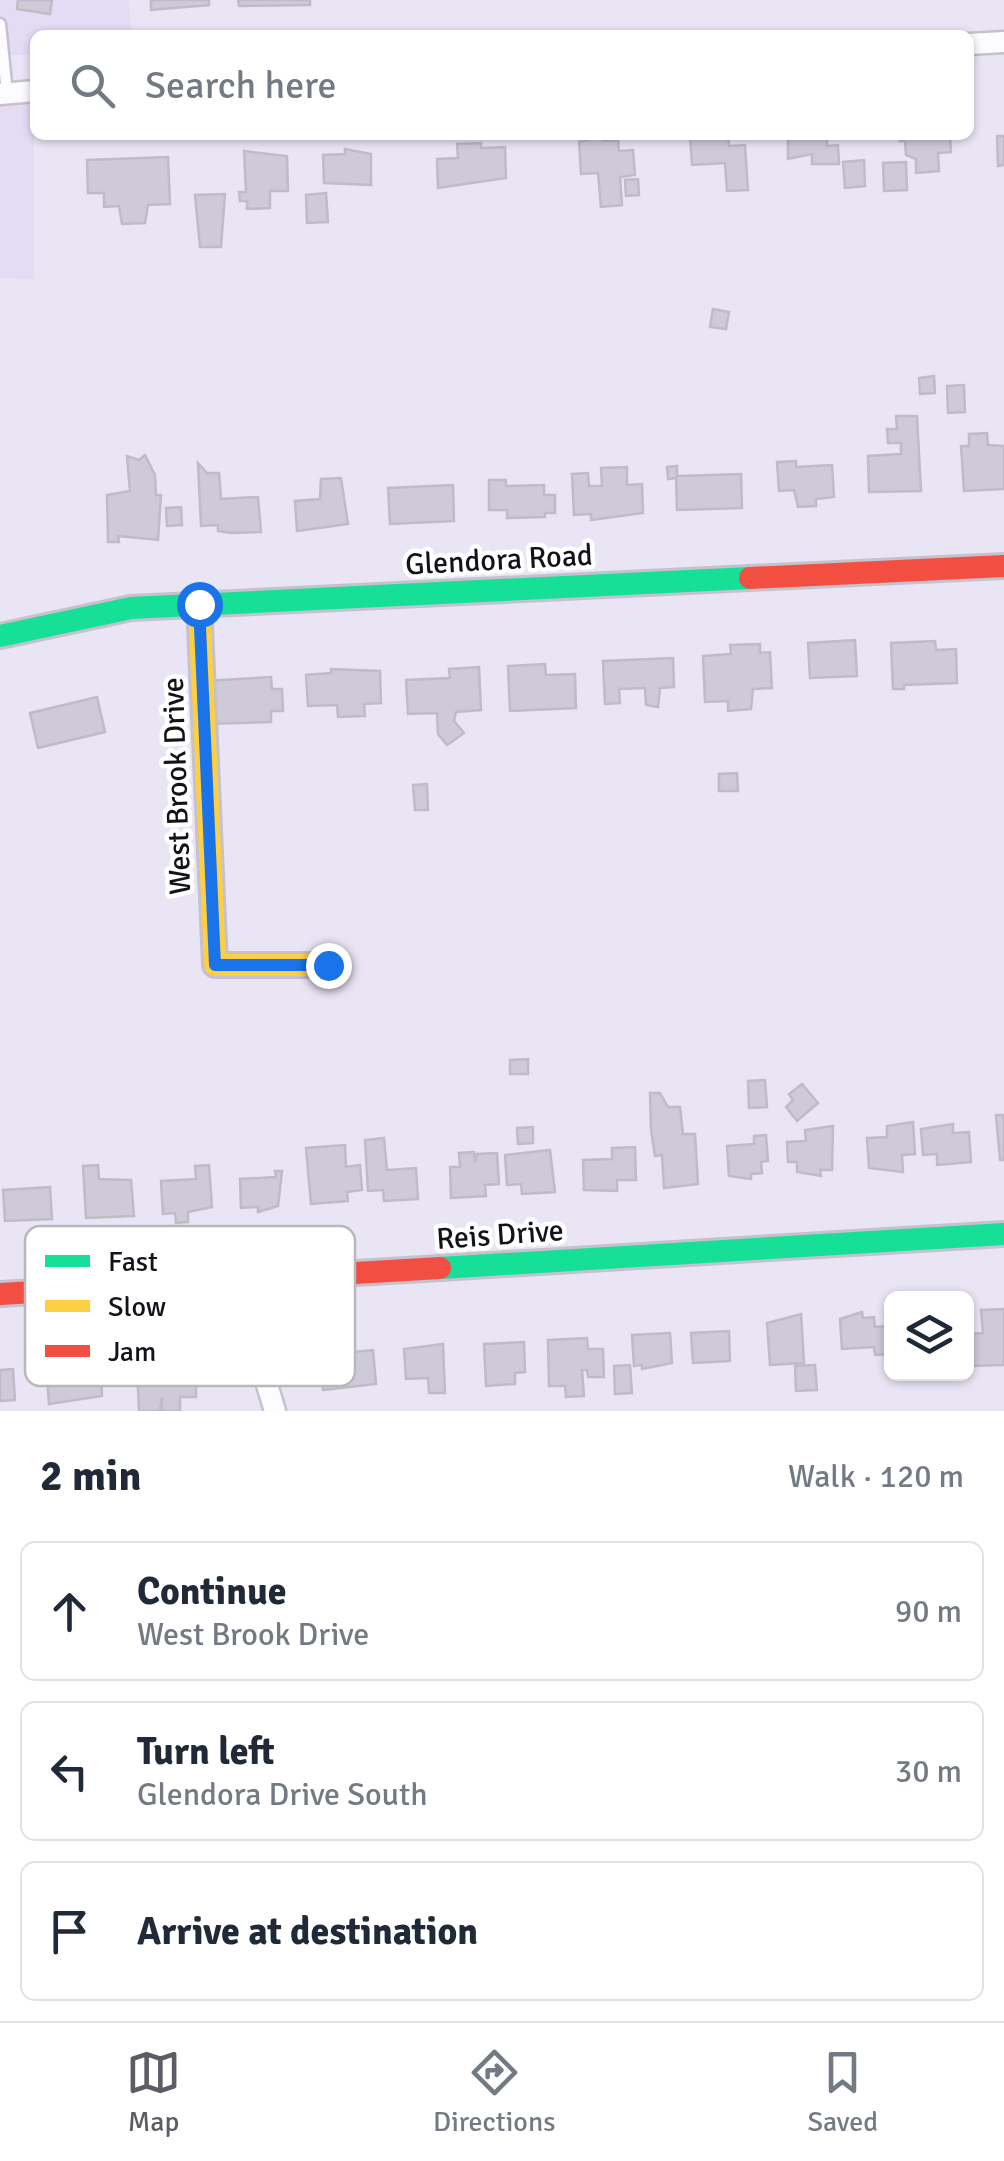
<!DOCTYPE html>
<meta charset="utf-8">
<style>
body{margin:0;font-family:Signika,sans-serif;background:#f6f6f7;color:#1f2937}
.controls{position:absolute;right:30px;bottom:30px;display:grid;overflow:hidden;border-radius:15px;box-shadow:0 2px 8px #0004}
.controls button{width:90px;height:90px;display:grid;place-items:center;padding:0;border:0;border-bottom:2px solid #e0e1e3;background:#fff;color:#1f2937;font:50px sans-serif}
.stop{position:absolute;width:30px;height:30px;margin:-22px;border:8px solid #1a73e8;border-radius:50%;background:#fff}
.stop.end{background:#1a73e8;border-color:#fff;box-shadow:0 2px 10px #0008}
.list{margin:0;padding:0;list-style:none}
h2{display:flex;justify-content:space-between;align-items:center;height:130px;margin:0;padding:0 40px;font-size:42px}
h2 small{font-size:32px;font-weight:400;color:#747a83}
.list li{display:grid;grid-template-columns:65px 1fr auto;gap:30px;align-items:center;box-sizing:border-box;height:140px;margin:0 20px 20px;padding:0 20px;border:2px solid #e0e1e3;border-radius:15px}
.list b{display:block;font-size:38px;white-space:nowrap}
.list p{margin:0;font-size:32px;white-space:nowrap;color:#747a83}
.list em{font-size:32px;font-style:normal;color:#747a83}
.icon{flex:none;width:55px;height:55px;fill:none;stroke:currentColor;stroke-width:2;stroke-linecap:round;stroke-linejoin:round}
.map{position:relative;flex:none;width:1004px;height:1411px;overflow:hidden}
.search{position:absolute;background:#fff;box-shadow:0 2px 8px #0004;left:30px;right:30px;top:30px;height:110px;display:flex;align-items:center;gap:25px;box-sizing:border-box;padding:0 35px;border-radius:15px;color:#747a83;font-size:38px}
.sheet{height:610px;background:#fff}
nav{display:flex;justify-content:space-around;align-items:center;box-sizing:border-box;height:140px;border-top:2px solid #e0e1e3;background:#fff;font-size:28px;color:#747a83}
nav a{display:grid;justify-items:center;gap:5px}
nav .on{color:#5f5b66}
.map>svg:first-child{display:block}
</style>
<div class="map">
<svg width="1004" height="1411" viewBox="0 0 1004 1411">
<rect width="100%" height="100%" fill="#eae5f4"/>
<!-- built -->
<g fill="#e4dbf5">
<polygon points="0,0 129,0 131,35 35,35 35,55 0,55"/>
<polygon points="34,99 34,279 0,278 0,101"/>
</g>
<!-- building -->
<g fill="#cfcad8" stroke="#bfbbc7" stroke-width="2.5">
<polygon points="18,0 52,0 50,14 17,9"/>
<polygon points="151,0 209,0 209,5 151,10"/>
<polygon points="238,0 310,0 310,5 239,6"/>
<polygon points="728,135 729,146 745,145 748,190 727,191 725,163 692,165 690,136"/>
<polygon points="788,135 827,135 827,146 838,145 839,164 812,164 812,154 788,159"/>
<polygon points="900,135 950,135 951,152 938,153 939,171 916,173 916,159 906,155 905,141 900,141"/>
<polygon points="603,136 603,141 618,140 619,151 633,150 635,175 620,177 622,205 601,207 598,173 581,174 579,142"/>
<polygon points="997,136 1004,136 1004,165 998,166"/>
<polygon points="481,143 481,148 505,147 506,178 438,188 437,159 458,158 457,144"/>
<polygon points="345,149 371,154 371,185 324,183 323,155 345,154"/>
<polygon points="244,151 287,156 288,191 270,191 270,208 247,209 247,201 240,201 239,192 246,192"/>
<polygon points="168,157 170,204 148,205 145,223 122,224 119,206 104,207 104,193 88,193 87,160"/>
<polygon points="864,160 865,186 845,188 843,162"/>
<polygon points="906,162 907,190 884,191 883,163"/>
<polygon points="638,179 639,195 626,196 625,180"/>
<polygon points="326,193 328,222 307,223 306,195"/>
<polygon points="225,194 221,247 200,247 195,195"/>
<polygon points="713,309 729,312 726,329 710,327"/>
<polygon points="934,376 935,393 920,394 919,378"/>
<polygon points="964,385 965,412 948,413 947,386"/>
<polygon points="896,416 917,416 921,491 869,492 868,456 901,454 901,443 888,443 887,429 897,429"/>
<polygon points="987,433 988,445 1004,446 1004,489 964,491 961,446 969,446 969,434"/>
<polygon points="145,455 155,475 156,495 161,495 158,540 118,536 119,542 108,542 107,495 130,491 127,456 139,460"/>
<polygon points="796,461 796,467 832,465 834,497 816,499 816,506 798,507 794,490 779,491 777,462"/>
<polygon points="198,463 207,473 219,473 221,499 258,497 261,532 230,533 218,531 218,525 201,526"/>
<polygon points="677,466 677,476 741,474 742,508 677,510 676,478 668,479 667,467"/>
<polygon points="627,467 627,485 642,484 643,513 591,520 591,514 574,515 572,474 588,473 589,486 602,486 601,468"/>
<polygon points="341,478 348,524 297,531 295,501 320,499 321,479"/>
<polygon points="489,480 506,480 506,486 544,485 544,495 555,495 555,513 545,513 545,517 507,518 507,510 489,510"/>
<polygon points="453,485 454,521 390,524 388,488"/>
<polygon points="181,507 182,525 167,526 166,508"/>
<polygon points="855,640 857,676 810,678 808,643"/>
<polygon points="935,641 936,650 956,649 957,683 904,685 904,689 893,689 891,643"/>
<polygon points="760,644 760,653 770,652 772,688 753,689 751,709 728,711 728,701 705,702 703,656 731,654 730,645"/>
<polygon points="673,658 674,687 660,688 658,707 646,705 645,688 619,689 620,703 605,704 603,661"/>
<polygon points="545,664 546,675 575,674 576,708 510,711 508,666"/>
<polygon points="479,667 481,710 456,712 454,721 464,733 447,745 438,734 437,713 408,714 406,680 450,678 449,669"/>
<polygon points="331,669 380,671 381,703 364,704 365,716 338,717 337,705 308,706 306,675 331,673"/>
<polygon points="271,677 272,689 282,689 283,711 271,711 271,722 205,724 203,681"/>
<polygon points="97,697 105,732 38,748 30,713"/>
<polygon points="737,773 738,791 719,791 719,774"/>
<polygon points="427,784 428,810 415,810 413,785"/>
<polygon points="528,1059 528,1074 510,1074 510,1060"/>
<polygon points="765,1080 767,1107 749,1108 748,1081"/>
<polygon points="802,1084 818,1103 797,1121 786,1107 793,1100 789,1094"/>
<polygon points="650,1093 660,1093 668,1107 680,1107 683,1134 695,1134 698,1184 664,1188 662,1155 655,1156 651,1130"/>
<polygon points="996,1115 1004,1115 1004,1160 1000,1160"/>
<polygon points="913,1122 915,1154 902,1155 903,1172 869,1168 867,1138 887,1137 887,1126"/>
<polygon points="953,1124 953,1133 969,1132 971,1162 937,1165 937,1154 923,1155 921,1129"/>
<polygon points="833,1126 832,1170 820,1170 821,1176 797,1172 797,1162 788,1162 787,1142 806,1141 805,1130"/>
<polygon points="533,1127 533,1143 518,1144 517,1128"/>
<polygon points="766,1135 768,1161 761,1162 762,1173 751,1174 751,1179 729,1176 727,1146 754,1144 754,1136"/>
<polygon points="384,1138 387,1170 416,1168 418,1199 384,1201 383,1190 368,1191 365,1140"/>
<polygon points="345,1145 346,1167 360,1165 362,1190 347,1192 348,1201 311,1204 306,1148"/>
<polygon points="635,1147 636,1180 617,1180 617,1191 584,1190 583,1160 612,1159 612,1148"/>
<polygon points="550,1150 555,1192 522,1194 521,1184 507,1185 505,1155"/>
<polygon points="474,1152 475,1162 477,1154 497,1153 499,1184 485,1185 486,1196 451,1198 450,1167 460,1167 459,1153"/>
<polygon points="98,1165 99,1179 131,1180 134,1216 86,1218 83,1166"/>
<polygon points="209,1165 212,1207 188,1212 188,1222 176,1223 175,1213 163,1214 161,1181 196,1179 195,1166"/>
<polygon points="275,1171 282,1171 278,1206 258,1212 258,1207 241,1208 240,1179 276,1177"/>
<polygon points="50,1187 52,1219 5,1221 3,1190"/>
<polygon points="1004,1309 1004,1365 969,1366 967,1334 983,1333 981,1310"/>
<polygon points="862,1312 863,1318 874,1317 875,1327 888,1326 890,1354 875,1355 874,1347 842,1349 840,1319"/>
<polygon points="801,1314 804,1363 770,1365 767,1323"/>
<polygon points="729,1331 730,1361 693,1363 691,1333"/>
<polygon points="670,1333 672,1363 642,1369 642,1365 634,1366 632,1335"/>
<polygon points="587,1338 588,1349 603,1349 604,1377 588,1377 587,1370 582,1370 584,1396 566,1397 565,1386 549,1386 548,1340"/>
<polygon points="524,1342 525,1372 515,1373 515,1384 486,1386 484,1344"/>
<polygon points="443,1344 445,1393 429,1393 428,1378 406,1379 404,1349"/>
<polygon points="343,1349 343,1353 373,1350 376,1384 323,1390 319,1352"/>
<polygon points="79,1358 85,1358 86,1366 101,1366 102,1396 49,1404 47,1377 66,1377 65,1367 80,1366"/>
<polygon points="630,1365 632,1393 615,1394 614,1366"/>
<polygon points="815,1365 817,1390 796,1391 795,1366"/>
<polygon points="180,1366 196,1368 196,1397 180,1397 180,1411 162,1411 162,1397 160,1411 139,1411 137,1367"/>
<polygon points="13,1369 15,1400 0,1401 0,1370"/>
</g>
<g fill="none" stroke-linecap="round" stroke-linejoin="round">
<!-- lane casing -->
<g stroke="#c5c1cd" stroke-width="15">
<polyline id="lane" points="0,24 7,93"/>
</g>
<!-- street casing -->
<g stroke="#c5c1cd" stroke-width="25">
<g id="street">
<polyline points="969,44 1004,42"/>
<polyline points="0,94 35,91"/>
<polyline points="248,1282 257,1352 275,1411"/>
</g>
</g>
<!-- fast casing -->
<g stroke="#c5c1cd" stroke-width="28">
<g id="fast">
<polyline points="0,636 131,608 750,578"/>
<polyline points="440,1268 1004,1234"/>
</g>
</g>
<!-- slow casing -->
<g stroke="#c5c1cd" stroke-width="28">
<polyline id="slow" points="199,604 215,965 328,965"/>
</g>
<!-- jam casing -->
<g stroke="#c5c1cd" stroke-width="28">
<g id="jam">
<polyline points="750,578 1004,566"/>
<polyline points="0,1294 440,1268"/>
</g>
</g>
<!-- lane -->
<use href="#lane" stroke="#fcfbfd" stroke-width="10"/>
<!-- street -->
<use href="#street" stroke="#fcfbfd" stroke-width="20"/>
<!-- fast -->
<use href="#fast" stroke="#16e098" stroke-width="22"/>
<!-- slow -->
<use href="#slow" stroke="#ffcf43" stroke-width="22"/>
<!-- jam -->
<use href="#jam" stroke="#f24e42" stroke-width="22"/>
</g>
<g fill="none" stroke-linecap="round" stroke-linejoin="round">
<!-- route -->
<polyline stroke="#1a73e8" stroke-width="12" points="199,604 215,965 328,965"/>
</g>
<g text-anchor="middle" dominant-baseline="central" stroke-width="9" stroke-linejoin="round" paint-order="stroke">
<!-- street labels -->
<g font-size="30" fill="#14111a" stroke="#fff">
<text transform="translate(499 560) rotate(-3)">Glendora Road</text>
<text transform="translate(177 786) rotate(-92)">West Brook Drive</text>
<text transform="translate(500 1235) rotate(-4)">Reis Drive</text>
</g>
</g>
<!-- legend -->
<rect x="25" y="1226" width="330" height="160" rx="15" fill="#fff" stroke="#b8b8ba" stroke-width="2.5"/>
<rect x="45" y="1255" width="45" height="12" fill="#16e098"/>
<rect x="45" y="1300" width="45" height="12" fill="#ffcf43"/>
<rect x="45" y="1345" width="45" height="12" fill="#f24e42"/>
<g font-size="28" fill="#14111a">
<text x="108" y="1271">Fast</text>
<text x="108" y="1316">Slow</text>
<text x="108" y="1361">Jam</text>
</g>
</svg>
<div class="controls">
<button><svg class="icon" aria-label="layers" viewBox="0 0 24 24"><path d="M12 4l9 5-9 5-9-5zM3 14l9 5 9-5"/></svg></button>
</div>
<div class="stop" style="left:199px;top:604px"></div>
<div class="stop end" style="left:328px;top:965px"></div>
<div class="search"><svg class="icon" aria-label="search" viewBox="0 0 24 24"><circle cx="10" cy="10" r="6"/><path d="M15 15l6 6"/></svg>Search here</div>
</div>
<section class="sheet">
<h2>2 min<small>Walk · 120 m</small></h2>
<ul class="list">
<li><svg class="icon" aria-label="ahead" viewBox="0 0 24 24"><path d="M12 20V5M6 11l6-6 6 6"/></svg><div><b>Continue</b><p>West Brook Drive</p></div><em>90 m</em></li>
<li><svg class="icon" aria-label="left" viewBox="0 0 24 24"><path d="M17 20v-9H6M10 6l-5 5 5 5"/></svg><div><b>Turn left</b><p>Glendora Drive South</p></div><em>30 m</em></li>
<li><svg class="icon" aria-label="arrive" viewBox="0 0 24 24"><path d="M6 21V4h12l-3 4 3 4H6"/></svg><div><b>Arrive at destination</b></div></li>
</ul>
</section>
<nav>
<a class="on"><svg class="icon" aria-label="map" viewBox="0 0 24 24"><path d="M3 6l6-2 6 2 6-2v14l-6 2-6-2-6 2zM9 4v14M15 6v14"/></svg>Map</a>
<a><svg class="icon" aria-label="directions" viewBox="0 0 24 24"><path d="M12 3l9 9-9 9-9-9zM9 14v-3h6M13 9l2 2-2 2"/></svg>Directions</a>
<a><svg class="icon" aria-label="saved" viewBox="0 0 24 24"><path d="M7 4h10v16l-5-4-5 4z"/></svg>Saved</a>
</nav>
